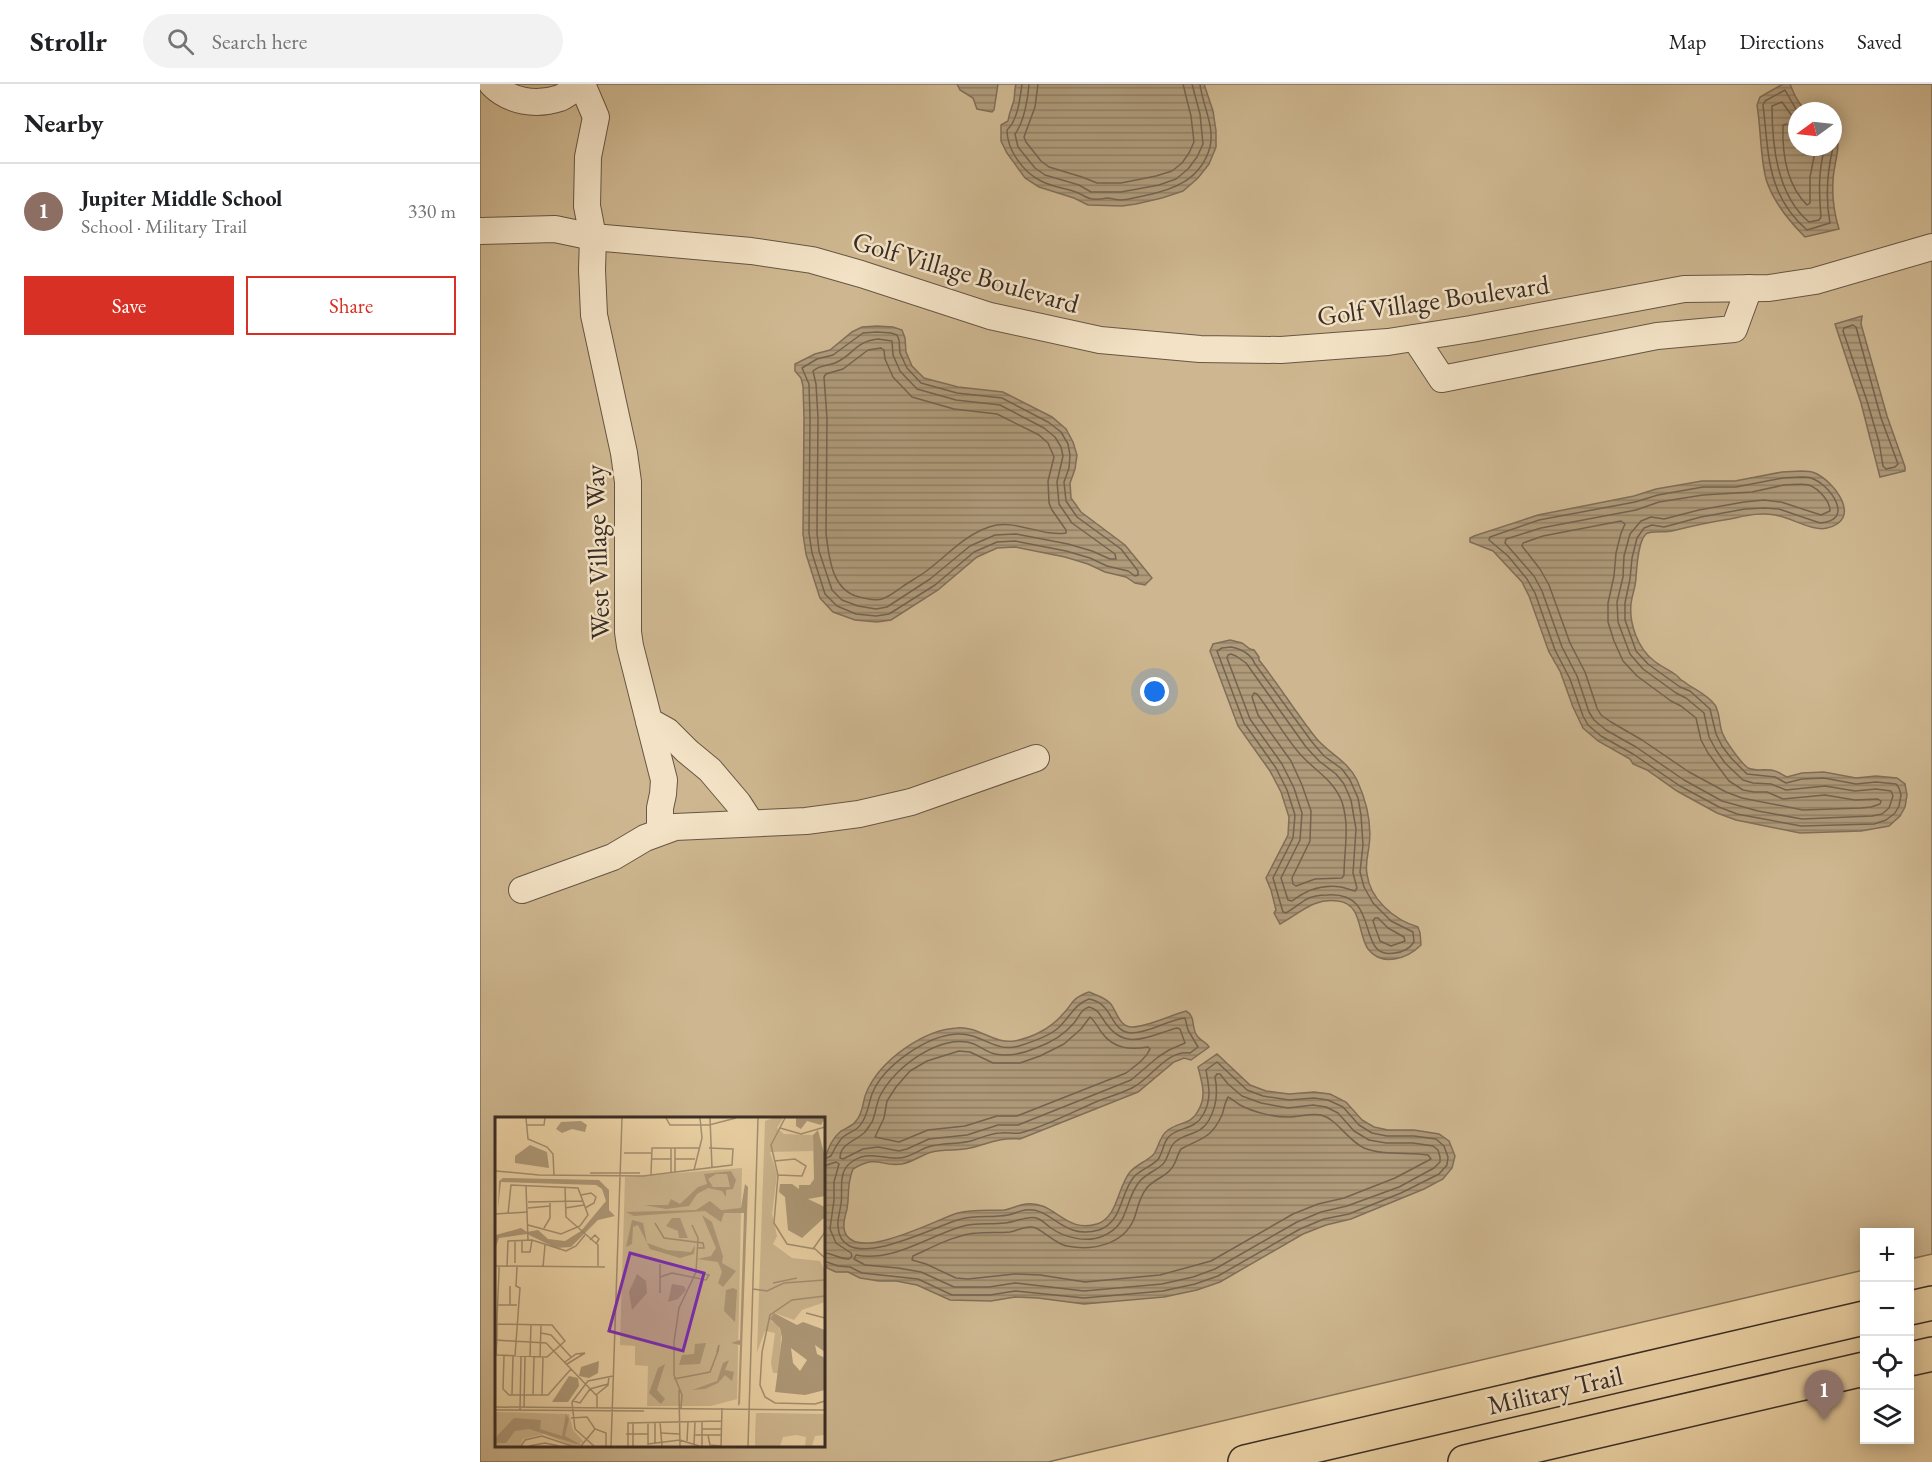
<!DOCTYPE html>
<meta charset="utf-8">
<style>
body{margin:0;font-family:"EB Garamond",serif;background:#f2f2f2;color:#202124}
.controls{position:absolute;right:18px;bottom:18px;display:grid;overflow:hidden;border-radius:0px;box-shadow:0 3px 15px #0003}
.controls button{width:54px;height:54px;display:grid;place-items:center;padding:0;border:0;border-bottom:2px solid #e0e0e0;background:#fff;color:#202124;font:30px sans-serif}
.compass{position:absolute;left:1308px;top:18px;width:54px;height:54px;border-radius:50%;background:#fff;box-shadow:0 3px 15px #0003;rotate:255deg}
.you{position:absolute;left:675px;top:608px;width:21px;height:21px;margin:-15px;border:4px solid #fff;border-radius:50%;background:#1a73e8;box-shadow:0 0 0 9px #1a73e833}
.badge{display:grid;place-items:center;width:39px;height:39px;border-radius:50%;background:#d93025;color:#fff;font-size:20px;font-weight:700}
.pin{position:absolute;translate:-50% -50px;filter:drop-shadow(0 2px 3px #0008)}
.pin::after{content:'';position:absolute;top:32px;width:21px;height:18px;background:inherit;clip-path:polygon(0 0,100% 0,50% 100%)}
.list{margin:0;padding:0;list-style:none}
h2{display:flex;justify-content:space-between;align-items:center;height:78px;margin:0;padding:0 24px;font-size:26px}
h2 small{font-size:20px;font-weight:400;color:#757577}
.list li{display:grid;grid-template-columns:39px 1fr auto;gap:18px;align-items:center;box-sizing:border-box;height:96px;padding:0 24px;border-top:2px solid #e0e0e0}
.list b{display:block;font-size:22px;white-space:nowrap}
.list p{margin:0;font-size:20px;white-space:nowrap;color:#757577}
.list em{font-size:20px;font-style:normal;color:#757577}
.actions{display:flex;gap:12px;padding:18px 24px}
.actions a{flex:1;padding:14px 0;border:2px solid #d93025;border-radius:0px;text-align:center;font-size:21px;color:#d93025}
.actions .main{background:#d93025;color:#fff}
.icon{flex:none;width:33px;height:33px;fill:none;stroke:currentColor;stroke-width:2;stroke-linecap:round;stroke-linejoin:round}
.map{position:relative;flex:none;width:1452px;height:1378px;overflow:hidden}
header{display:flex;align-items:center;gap:36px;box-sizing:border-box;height:84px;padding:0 30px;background:#fff;border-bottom:2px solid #e0e0e0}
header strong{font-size:28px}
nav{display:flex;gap:33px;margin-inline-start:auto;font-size:21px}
.search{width:420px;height:54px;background:#f2f2f2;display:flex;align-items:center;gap:15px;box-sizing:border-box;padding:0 21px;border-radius:33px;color:#757577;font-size:22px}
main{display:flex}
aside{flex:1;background:#fff}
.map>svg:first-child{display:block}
</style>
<header>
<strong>Strollr</strong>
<div class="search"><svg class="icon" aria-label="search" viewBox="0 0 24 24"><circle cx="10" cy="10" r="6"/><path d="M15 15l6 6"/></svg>Search here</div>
<nav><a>Map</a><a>Directions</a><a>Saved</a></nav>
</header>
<main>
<aside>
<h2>Nearby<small></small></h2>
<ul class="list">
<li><span class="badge" style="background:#8d6e63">1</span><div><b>Jupiter Middle School</b><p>School · Military Trail</p></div><em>330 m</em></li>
</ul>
<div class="actions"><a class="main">Save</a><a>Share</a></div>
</aside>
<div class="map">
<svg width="1452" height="1378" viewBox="0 0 1452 1378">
<defs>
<pattern id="water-rules" width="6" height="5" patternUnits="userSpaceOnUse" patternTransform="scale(1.5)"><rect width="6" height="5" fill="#af9a7a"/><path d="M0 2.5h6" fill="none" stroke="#8f7e64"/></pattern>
</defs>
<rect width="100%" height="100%" fill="#ecd3a6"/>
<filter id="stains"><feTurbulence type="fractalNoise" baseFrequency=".00333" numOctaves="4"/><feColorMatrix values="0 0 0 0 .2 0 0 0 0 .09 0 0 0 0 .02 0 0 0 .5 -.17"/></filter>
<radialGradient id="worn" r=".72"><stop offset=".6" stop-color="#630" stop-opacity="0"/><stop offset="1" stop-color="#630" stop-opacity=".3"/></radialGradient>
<!-- green -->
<path fill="#ceb790" stroke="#84725a" stroke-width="1.5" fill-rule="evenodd" d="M0,0H1452V1170L1430,1175V1148H1384V1186L568,1378H0ZM1317,27H1353V63H1317ZM16,1034H344V1362H16Z"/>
<!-- water -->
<g fill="url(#water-rules)" stroke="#806e58" stroke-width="1.5">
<polygon points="477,0 518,0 514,26 512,28 497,25 493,14 480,6"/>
<path d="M536,0H724L733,27L736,47V63L729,80L718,94L703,107L682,114L656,120L642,122L608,121L594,114L559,103L545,94L527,69L521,57V41L528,37C529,30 532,23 534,16C535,10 534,6 536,0Z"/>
<path d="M1303,0H1310C1314,10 1318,20 1327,27H1317V63H1353V43C1364,61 1353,78 1353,98C1352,114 1354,129 1359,145L1325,153C1309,137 1293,118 1286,95C1280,71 1281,45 1277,21L1280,13Z"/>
<polygon points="1382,232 1381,240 1407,332 1425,383 1425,387 1400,393 1381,319 1355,240"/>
<polygon points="397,242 413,243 422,246 425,254 426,268 432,282 444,294 478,303 523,308 572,333 586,345 593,358 597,371 595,385 590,399 591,414 601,428 645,461 672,494 665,501 655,499 646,493 625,488 608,480 585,473 535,463 517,464 497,473 458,506 411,536 397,538 375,536 353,528 340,514 326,470 323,450 324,334 323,302 321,294 315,287 315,280 335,270 350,266 372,248 382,243"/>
<path d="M1321,387C1326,387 1331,387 1335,389C1355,398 1383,436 1347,444C1333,448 1310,433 1295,431C1279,428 1265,432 1250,435C1230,438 1212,442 1192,447C1185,449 1171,446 1166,450C1158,457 1157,482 1156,493C1156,502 1152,511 1151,520C1149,540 1158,564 1173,576C1180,582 1189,586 1196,591C1199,593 1200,596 1203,597C1213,605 1227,610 1235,621C1240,629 1239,640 1242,648C1245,657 1261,679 1268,684C1276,688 1287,684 1295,687C1299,688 1302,691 1307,693L1322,689L1344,688L1376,694L1396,692L1417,694L1425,700L1427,711L1425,723L1420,732L1409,742L1381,747L1320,749L1256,736L1237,729L1197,707L1167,686L1153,680L1150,675L1118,657L1103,644L1093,623L1080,587L1069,568L1049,512L1042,498L1013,467L990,458V454L994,452L1058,431L1154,412L1176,405L1222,397H1255L1302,388Z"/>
<path d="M750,556L762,559L770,565L774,566L779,573V576C799,601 816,629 836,654C848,669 868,677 877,696C886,716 892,740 889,762C888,771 885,780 887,790C890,815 914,836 938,843L940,849L941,861C927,875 902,883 888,865C877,849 883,820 858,817C834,813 819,830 800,840L794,829L796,826L791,806L786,794L808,751L809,733L801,708L790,687L758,642L730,567L733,560Z"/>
<path d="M609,908C616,911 624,913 630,919C637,927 638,941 651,943C665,944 691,931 706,927C717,933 710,944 718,953C721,957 726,958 729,963L711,976L704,974L694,978L658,1008L540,1055C519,1053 508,1060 490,1064C477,1067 464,1065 452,1068C441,1071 433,1078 422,1080C399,1083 399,1070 373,1085C366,1103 370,1109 367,1125C365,1133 361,1144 367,1152C384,1175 457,1135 478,1129C494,1125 508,1127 524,1126C531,1125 538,1121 546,1120C574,1116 585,1150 617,1140C638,1133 637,1104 650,1088C656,1081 665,1078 672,1072C679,1066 678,1053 688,1046C699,1038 712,1040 718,1027C727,1012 722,999 718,983L737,970L770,1001L786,1007L809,1010L834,1008L850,1010L866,1018L882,1036L894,1043L908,1046H934L959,1050L969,1057L975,1072L972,1084L963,1095L944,1105L871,1135L846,1141L823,1150L740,1198L717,1206L684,1213L604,1220L558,1214L535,1213L511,1217L470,1216L437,1201L416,1197H399L380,1194L368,1188H356L347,1184L344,1178V1078C347,1066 351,1055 361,1047C366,1044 373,1042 376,1037C384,1028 382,1017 387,1007C401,976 443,946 477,944C498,942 514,960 534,957C552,954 571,944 582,931C594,919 590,915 609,908Z"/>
</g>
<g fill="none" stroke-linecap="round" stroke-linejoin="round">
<!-- shore -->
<g stroke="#746350" stroke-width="1.5">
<path d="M542,0C540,14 538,36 527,46C527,66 543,88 561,97C572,103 585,104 596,108C602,110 607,115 613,115C618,116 622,115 627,114C631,114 636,116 641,116C648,116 656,113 663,112C693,106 721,96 730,63C735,42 722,20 720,0"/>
<path d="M549,0C548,15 544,38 535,50L538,63L555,84L565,91L599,101L611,108H641L679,101L696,95L708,85L717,73L723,60L720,30L712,0"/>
<polyline points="558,0 555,23 544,53 546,58 561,77 569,83 602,93 617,99 641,99 676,92 692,87 702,79 709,69 714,58 711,32 703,0"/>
<path d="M1317,27L1305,6L1285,17L1283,21C1289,70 1286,110 1327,146L1350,139C1345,113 1347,89 1353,63"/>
<path d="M1317,37L1312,32L1302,18L1292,22C1292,62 1297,111 1329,138L1339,136L1341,133C1339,109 1338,87 1345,63"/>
<path d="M1317,47L1307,40L1303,41C1302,69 1307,101 1327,121L1330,119V93L1336,63"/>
<polygon points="1373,241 1376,243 1401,334 1418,380 1415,383 1406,385 1403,382 1399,358 1387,317 1363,247 1364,244"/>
<polygon points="397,248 411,249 417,251 419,256 420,269 427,284 441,299 477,309 522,314 568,338 581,348 588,360 590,371 589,384 584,398 586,417 597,433 641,465 658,487 658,491 655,492 648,487 627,482 610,474 586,467 535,457 517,458 494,468 455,501 409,530 396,532 376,530 357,522 345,510 332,469 329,449 330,334 329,300 322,284 337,275 353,271 383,249"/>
<path d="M398,255L412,257L413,271L420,287L437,305L476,316L520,321L564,344L575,353L581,363L583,372L577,398L579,420L592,439L635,470L636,475H630L612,467L588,460L536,450L515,451L490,462L450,495L407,523L396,525L378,522L362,516L352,506L339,467L337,449L338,334L336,300L333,287C339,281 347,282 355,279C374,271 374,258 398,255Z"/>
<path d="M401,264L404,266L405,275L413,293L432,313L474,325L517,330L559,351L568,359L574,373L568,397L569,419L572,426L586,446V449C561,453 535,434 509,443C483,452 467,472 445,488C438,493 429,498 422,503C416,507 409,513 402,515C396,517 389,515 384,514C352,510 349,475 346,449L347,334L344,293L346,290L363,285L388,266Z"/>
<path d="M1321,393C1324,393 1328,393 1331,394C1350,400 1376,437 1340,439L1299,425L1284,424L1265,425L1221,433L1184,443L1172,441L1164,444L1157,454L1152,474L1150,495L1145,519V536L1156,567L1168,580L1200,603L1210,607L1230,625L1236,650L1242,662L1251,674L1267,690L1295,693L1306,699L1322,695L1344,694L1376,700L1396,698L1416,700L1419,704L1421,711L1419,722L1415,729L1406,736L1394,740L1321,742L1257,730L1239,723L1200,702L1153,670L1121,652L1108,641L1103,632L1090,595L1075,566L1055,509L1047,495L1028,472L1009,456L1010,453L1059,436L1155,418L1178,411L1223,403H1256L1303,394Z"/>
<path d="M1304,401C1312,401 1322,399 1329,401C1339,405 1350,417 1350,427L1341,431L1301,418L1284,416L1264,418L1219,426L1184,435L1171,433L1161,437L1150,450L1144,472L1143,493L1137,518L1138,538L1150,570L1163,585L1196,609L1206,614L1224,629L1229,653L1236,666L1245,679L1263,696L1273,699L1291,700L1306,706L1345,702L1375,707L1396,705L1411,707L1413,712L1409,724L1402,730L1392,732L1322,735L1278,727L1242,717L1224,707L1204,696L1156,663L1126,646L1114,636L1109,628L1097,592L1082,563L1062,507L1054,492L1025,459L1026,455L1061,444L1156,426L1179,418L1223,411L1272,408Z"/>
<polygon points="1141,437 1145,440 1141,449 1136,469 1134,492 1128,519 1128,538 1134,557 1143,577 1157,592 1191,617 1201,622 1216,634 1221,656 1228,669 1249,697 1263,706 1274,708 1287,708 1303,715 1345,711 1375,716 1398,715 1401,717 1400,720 1391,723 1381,724 1323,726 1262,714 1246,708 1209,688 1162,656 1131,638 1121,631 1117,624 1105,588 1090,559 1069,501 1060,485 1042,462 1043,459 1063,452"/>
<path d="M751,563C761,565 771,570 775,580L832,658L844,672L862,685L870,696L878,714L881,731L883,761L880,788L884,803L893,819L911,837L933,848L934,858C930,864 923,868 915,869C874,876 903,807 847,811C840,811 832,812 825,816C819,820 813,825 806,829L803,828L793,794L813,754L815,731L807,706L796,684L764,639L737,567L742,564Z"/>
<path d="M751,570L756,572L766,579L826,663L839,677L856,690L864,700L871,716L876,745L873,789L877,804L875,807C870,806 866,804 861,803C843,800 826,806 812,817L808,816L801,794L820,756L822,729L814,704L802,680L770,635L747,574L748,571Z"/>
<path d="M774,609L777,610C792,629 804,652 820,670C835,687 854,696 862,718C870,743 864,766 864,791L862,794L835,795L816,802L813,800L812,794L830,757L831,727L822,701L811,677L778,631L772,613Z"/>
<polygon points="895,834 898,834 908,844 924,853 925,857 911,862 900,857 893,837"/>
<path d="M609,923C618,925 620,931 625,938C646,969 670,951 697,944L700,945L705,959L689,966L678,973L651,996L538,1041H518L487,1051L449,1055L427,1065L419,1067L398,1063L383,1065L363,1075L360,1074C360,1060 375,1057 384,1049C387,1046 389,1042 392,1038C396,1029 396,1020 400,1012C414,983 462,948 494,960C501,963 508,969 515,970C528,973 544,969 556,964C570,959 584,951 594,939C600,932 600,926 609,923Z"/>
<path d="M610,933C615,937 618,944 622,949C634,965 650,966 668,963L670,965C666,975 655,982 646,989L537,1032H517L485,1042L448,1046L419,1058L395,1053L404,1034L407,1017L416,1003L430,987L447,977L479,967L490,968L513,979H540L560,972L584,960L601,945Z"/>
<path d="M737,990H740L748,1000L762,1012L781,1019L808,1024L833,1021L846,1023L858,1029L874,1047L889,1056L906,1059H933L953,1062L958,1066L960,1073V1078L954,1084L919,1103L867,1122L841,1128L817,1138L735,1185L713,1193L682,1200L604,1207L535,1199L509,1203H474L441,1188L418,1184L385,1181L374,1175L376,1171C413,1178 447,1153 480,1143C495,1138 510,1141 525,1139C533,1138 540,1135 548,1134C559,1132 563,1138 571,1144C585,1154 607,1159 623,1152C651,1140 643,1117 660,1097C666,1090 675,1087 682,1081C689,1075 688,1064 695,1058C706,1048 720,1052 729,1036C737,1022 738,1008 735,993Z"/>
<path d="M748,1013C752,1015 755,1018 760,1021C773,1028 793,1033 808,1033C819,1033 830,1029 841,1031C857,1035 867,1056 884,1064C904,1072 928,1068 948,1071L951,1075L915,1094L864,1114L838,1120L813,1130L731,1177L680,1191L605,1198L560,1191L535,1190L488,1195L476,1194L446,1180L432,1176L433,1172C453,1163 476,1150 498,1149C508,1148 519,1149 530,1148C537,1147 544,1142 552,1143C560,1143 575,1160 587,1162C612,1167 643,1161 654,1135C658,1124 659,1114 666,1105C672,1096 684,1094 691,1085C696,1080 697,1071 701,1065C721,1054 731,1055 742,1031C744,1025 745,1018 748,1013Z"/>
<path d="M344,1075L351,1072C354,1066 357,1059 363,1053C369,1048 377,1047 381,1040C388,1031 388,1021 392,1010C403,982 447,951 478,950C502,949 514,969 539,962C552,958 567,953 577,945C589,935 594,920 609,915C615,916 621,919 625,924C633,933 636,948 651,949C670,949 687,936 705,934L708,946L718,963L710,969C686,966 672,994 652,1004C638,1011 623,1014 609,1021C589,1030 561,1044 540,1049C534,1050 527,1048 521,1049C512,1049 503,1053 494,1056C480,1061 463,1058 448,1063C438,1066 430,1074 418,1074C400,1075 386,1065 369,1080C358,1090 363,1108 361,1120C360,1128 357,1135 358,1143C362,1194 458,1140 481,1135C497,1131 512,1134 528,1131C534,1130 539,1127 545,1126C572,1122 582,1157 619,1146C642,1138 640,1111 653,1094C660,1085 674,1082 679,1074C684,1066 683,1056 692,1050C703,1043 716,1044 723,1031C732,1015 729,1003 726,986L737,978L767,1006L783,1012L809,1016L834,1014L848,1016L863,1023L879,1041L892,1049L907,1052H934L956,1055L964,1062L968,1073L967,1081L959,1090L921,1109L869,1130L844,1135L820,1145L738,1192L715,1200L683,1207L604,1214L535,1207L510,1211H472L438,1195L382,1189L370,1183L358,1182L344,1177"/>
<path d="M344,1082L356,1078L359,1080L354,1098V1116L350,1145L356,1159L371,1169L372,1172L369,1175C357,1175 354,1169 344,1169"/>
</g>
<!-- minor casing -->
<g stroke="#665645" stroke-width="28">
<g id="minor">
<path d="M12,0C30,18 56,22 80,14C87,11 94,5 100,0"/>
<polyline points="102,0 116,33 108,73 107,122 113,153 112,186 114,231 144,369 148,398 148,548 150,562 169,637 187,647 207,667 230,686 258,719 271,739"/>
<polyline points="0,147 75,145 113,153 271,167 332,176 381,190 510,232 620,256 720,265 801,266 908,258 991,245 1204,205 1289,204 1335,197 1452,163"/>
<polyline points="935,254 962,295 1177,252 1254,245 1269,204"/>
<polyline points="169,637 184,696 183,710 180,724 180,747"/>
<polyline points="42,806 133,773 165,754 195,743 326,737 379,730 431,718 556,674"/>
</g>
</g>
<!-- major casing -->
<g stroke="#392c25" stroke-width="36">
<g id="major">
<polyline points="1430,1224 1452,1219"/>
<polyline points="1430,1275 1452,1270"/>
<polyline points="765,1378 1384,1234"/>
<polyline points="985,1378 1384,1285"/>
</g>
</g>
<!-- minor -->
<use href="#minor" stroke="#f3e2c5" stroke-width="26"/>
<!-- major -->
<use href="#major" stroke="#ecd3a6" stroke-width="33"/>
</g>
<g text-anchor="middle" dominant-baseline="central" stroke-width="5" stroke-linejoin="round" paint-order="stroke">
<!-- street labels -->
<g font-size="27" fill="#392c25" stroke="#f3e2c5">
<text transform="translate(486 188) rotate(16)">Golf Village Boulevard</text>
<text transform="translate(953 216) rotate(-8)">Golf Village Boulevard</text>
<text transform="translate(117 468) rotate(-92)">West Village Way</text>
<text transform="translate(1075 1306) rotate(-13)">Military Trail</text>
</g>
</g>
<!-- overview -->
<g transform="translate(15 1033)">
<rect width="330" height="330" fill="#ecd3a6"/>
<path d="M278,1H288L282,11L289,17L318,18V34L275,35L282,57L277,97L282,119L278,127L297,141L325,144L330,154V185L307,193L299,203L279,196L276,204L284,209L286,217L285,256H278L276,246L280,216L270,214L262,235L270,4ZM247,51L242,282L216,289H152L153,249L140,248V229L125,228L130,60ZM0,295L74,297L78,313L89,325L79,329L49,317L28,322L25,329H0ZM261,296L330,298V318L320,319L317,329H310L311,320L301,318L288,320L285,329H260Z" fill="#ceb790"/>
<path d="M261,296L330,297V299L319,304L317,315L310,301L271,299L278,303H265L263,329H260ZM277,305L302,308L313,315L287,309L278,319V329H275Z" fill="#ceb790"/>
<path d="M301,1H330L326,8L312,4L306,12L301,9ZM86,4L92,8L90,15L77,12L67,16L61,12L66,5ZM323,13L330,40V79L313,82L330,90V100L307,121L293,113L290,80L284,75L285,67H297L304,72V68H315L319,62L318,18ZM35,28L52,35L54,51L20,46V39ZM236,54L241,63L238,72L231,73V80L227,74L213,71L202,77L194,89L171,92L149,88H173L176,82L185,87L203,70L212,67L209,57ZM221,57H232L235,70H218L213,62ZM8,61L104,63L114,73V93L120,99L103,103L76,130L61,131L32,117L4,121L0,132L1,118L26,111L32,115L43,113L53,122L70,124L86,114L111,84L107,72L101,68L6,65L3,92L4,64ZM250,67L253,70L245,287L243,289L245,228L236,226L245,223L249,96H229L226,105L210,94L139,99L131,95L201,93L215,84L226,93L246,91ZM207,98L217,105L228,139L227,146L241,154L228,170L223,166L227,155L223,145L202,142L216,139L221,131ZM177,101H185L193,121H184L183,114L171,109ZM137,103L148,106L152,126L172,133L196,135L200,128L199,137L185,141L155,132L143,108L138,110L137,127L131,130ZM142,157L151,164L152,176L137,193L134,175ZM177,167L189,169L191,173L183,182L173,185ZM238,171L242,173L240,205L229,194L231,173ZM279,196L302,208L308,205L330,213V235L320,228L322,237L330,241V273L310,278L280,275L287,221L285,211L275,202ZM296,231L312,243L305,254L298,246ZM211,226L205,247L184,248L187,238L199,237L200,227ZM234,243L230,253L239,255L237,264L230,258L223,266L210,272L197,273L222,264L228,246ZM104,244L103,256L94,261L84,259L86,250ZM170,247L162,273L170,282L166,287L154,276L163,251ZM74,259L83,261L84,269L73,285H57ZM71,297L74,302L70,319L88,329L34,312L20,314L11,326H0L2,319L19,301L46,303L45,312L67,319Z" fill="#af9a7a" fill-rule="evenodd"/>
<path fill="none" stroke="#a49072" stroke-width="1.5" d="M31,1L33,22L52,30L58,37L59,59M171,1L175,8H214L241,1M215,1L217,51M290,1L276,28L283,58L279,106L292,127L320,132L330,141M31,8H49L50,1M285,11L306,17L330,10M129,36H156M156,42H176M180,42H200M279,44L300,42L311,49L307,59L283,58M199,53L207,21L205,1M1,54L44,58L148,59L237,48L238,32L214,31M180,55V31M95,56H145M176,56V31M156,58L157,31H204M31,69L33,123M70,70L71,100L103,128V149M86,78L96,76L101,80L99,86L90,91M33,85L88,84M33,91L55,89M70,91L89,88M0,97L33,95M13,97L16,68L83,71L93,98L85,109L66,117L33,108M160,106L169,121L208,126L209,131H202M49,111L55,101V86M27,123V135H35L37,123M95,123L100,118L104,122L101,127M318,132L330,115M20,146V124M0,149L110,150M12,149L13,124L37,123L71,134L81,129L90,118M48,150L50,128M165,160L177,156L211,163L214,158L209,157L208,162M278,166L302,161M258,172L272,174L289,166L330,163M165,176V147M330,179L297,183L275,198L267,235L265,268L270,280L280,286L320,287L330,284M3,188H22M15,188V169M311,196L330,201M2,207L57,208L70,224L52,240L2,238L1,236L2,223V202L4,154V149M46,216L56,218L76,240M0,223L51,226L102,279V291M9,239L8,272L14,278H53L76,252M20,239L25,171L21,169L22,150M35,239L36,208M45,240L46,208M70,245L81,237L90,236L72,247M179,262L215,255L223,234L224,228L222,235M184,273L185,329M17,277L18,239M38,278L39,240M47,278L48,240M101,278L113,268L114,259M78,284L85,286L95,272L113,267M0,290L330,293M29,290L30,239M186,291L187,278L179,258V225L184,191L201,155L203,121L197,108M0,293L149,294M25,293L26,239M76,301L92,300L100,312L111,316V329M165,305L167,329M138,306V329M207,312H226M165,316L185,317M131,317H153M199,318H226M213,318L215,328L226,329M192,324L193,305M153,327L185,323L204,329M160,327V305M153,328V305M199,328L200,305M26,329L30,323L47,319L77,329M34,329L50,326L64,329M86,329L100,312M99,329L80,312L77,285L93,264L118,259M116,329L127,1M133,329V306L227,304M207,329V305M226,329L227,291M253,329L263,1"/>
<path fill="#7b2cbf" fill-opacity="0.15" stroke="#7b2cbf" stroke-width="3" d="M135,136L209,156L188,234L114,214Z"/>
<rect width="330" height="330" fill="none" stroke="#392c25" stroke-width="3"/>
</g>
<rect width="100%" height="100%" filter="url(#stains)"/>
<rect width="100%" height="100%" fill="url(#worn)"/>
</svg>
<div class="controls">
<button>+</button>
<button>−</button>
<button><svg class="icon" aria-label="locate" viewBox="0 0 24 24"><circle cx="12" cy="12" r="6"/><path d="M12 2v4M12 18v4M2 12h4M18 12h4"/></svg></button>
<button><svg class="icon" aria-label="layers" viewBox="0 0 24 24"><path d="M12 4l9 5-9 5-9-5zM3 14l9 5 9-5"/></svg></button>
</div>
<svg class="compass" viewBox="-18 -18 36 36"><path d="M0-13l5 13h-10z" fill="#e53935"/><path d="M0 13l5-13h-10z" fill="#757577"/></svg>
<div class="you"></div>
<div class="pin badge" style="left:1344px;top:1336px;background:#8d6e63">1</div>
</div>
</main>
